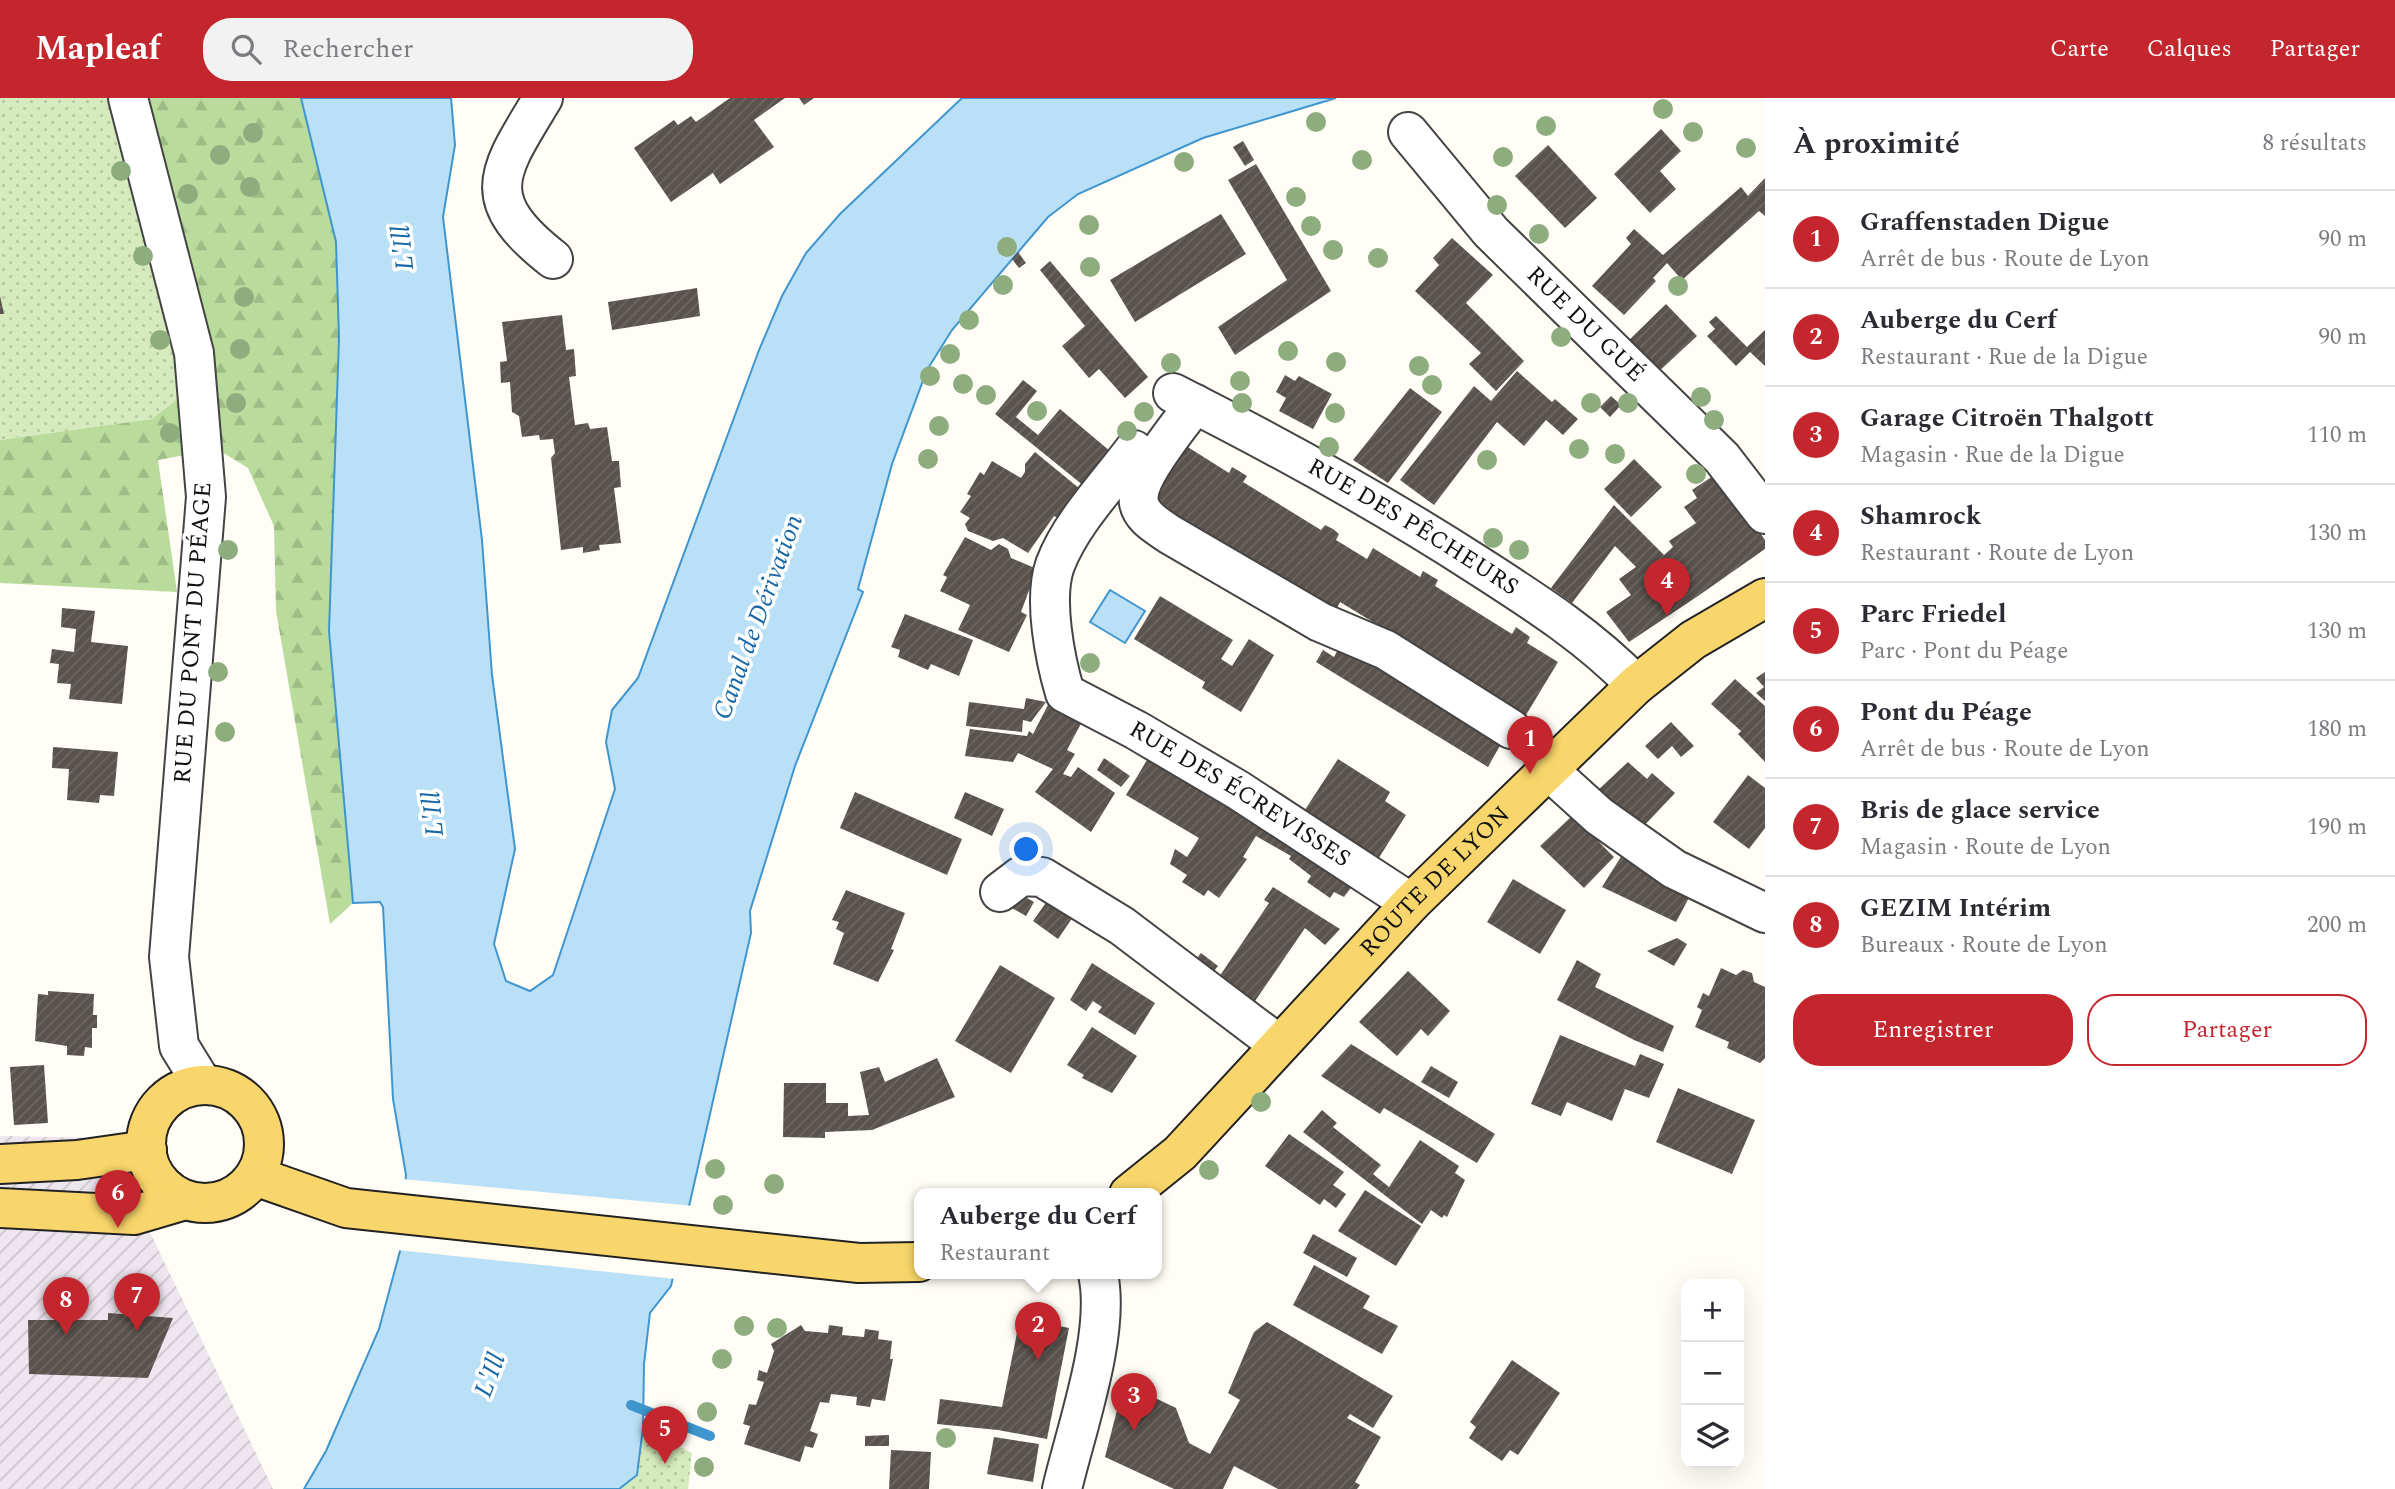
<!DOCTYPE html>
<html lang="fr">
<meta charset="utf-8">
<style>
body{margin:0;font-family:Spectral,serif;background:#f2f2f3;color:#2b2b33}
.controls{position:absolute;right:21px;bottom:21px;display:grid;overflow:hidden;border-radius:14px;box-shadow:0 7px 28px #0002}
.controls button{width:63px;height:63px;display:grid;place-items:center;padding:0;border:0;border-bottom:2px solid #e1e1e2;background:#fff;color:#2b2b33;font:35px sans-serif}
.you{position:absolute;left:1027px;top:752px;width:24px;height:24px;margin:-18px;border:5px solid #fff;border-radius:50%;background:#1a73e8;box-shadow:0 0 0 10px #1a73e833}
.badge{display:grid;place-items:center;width:46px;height:46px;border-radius:50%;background:#c4262e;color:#fff;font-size:23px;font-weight:700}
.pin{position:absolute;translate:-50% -58px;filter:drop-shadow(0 2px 4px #0008)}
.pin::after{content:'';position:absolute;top:37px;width:24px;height:21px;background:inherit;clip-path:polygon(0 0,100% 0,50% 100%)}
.popup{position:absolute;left:914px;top:1090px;width:248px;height:91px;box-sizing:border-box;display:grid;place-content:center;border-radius:14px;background:#fff;filter:drop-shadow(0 2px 5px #0005);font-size:23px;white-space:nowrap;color:#7c7c81}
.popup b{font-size:26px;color:#2b2b33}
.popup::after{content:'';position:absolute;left:50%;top:100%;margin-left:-14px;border:14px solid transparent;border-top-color:#fff}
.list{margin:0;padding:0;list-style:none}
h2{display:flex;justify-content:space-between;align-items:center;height:91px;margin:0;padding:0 28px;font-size:30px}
h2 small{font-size:23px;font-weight:400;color:#7c7c81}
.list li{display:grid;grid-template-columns:46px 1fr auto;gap:21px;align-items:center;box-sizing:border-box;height:98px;padding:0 28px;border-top:2px solid #e1e1e2}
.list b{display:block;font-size:26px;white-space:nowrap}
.list p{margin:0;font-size:23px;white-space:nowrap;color:#7c7c81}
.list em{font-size:23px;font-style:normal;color:#7c7c81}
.actions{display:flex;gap:14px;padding:21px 28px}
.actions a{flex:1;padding:16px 0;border:2px solid #c4262e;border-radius:28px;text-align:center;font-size:24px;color:#c4262e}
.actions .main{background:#c4262e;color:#fff}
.icon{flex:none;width:38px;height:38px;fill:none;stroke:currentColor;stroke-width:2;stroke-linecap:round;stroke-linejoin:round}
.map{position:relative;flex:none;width:1765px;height:1391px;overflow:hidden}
header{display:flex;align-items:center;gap:42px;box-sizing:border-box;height:98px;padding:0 35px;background:#c4262e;color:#fff}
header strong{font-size:33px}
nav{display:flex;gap:38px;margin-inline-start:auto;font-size:24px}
.search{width:490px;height:63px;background:#f2f2f3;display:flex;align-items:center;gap:18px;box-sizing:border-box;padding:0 24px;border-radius:28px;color:#7c7c81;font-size:26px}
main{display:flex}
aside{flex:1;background:#fff}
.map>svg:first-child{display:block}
</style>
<header>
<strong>Mapleaf</strong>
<div class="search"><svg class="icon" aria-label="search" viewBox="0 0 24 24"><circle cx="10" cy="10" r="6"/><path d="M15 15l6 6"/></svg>Rechercher</div>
<nav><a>Carte</a><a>Calques</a><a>Partager</a></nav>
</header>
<main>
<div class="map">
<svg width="1765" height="1391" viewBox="0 0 1765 1391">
<defs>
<pattern id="industrial-furrows" width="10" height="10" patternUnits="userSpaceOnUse" patternTransform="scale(1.75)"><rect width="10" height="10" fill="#eee6ef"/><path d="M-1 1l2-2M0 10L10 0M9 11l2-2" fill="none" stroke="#cbc4cc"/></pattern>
<pattern id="green-dots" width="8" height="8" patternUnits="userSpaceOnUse" patternTransform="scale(1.75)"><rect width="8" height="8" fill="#d5ebbd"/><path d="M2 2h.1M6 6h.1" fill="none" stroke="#b6c8a1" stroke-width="1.8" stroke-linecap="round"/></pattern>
<pattern id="forest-firs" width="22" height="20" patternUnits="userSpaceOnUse" patternTransform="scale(1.75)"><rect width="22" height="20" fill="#b9dc9c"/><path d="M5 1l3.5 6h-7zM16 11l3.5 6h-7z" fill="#9ebc85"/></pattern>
<pattern id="building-hatch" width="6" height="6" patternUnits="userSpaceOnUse" patternTransform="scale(1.75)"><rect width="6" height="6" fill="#5a524d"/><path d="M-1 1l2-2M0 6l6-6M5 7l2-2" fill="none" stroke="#6d6662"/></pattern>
</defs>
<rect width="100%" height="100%" fill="#fffdf5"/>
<!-- industrial -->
<polygon fill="url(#industrial-furrows)" points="0,1038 105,1040 273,1391 0,1391"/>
<!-- green -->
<g fill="url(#green-dots)">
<polygon points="0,0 144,0 192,163 208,278 152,321 0,342"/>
<polygon points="643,1329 692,1355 688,1391 619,1391 637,1377"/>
</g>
<!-- forest -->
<polygon fill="url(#forest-firs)" points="144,0 301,0 336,144 339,240 329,533 353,805 330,826 276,513 274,428 248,370 217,351 158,362 177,494 0,485 0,342 152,321 207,278 192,163"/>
<!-- water -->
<g fill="#b9e0f7" stroke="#3f96cf" stroke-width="2">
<polygon points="301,0 451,0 455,47 443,119 482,442 492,577 515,751 494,846 506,883 530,893 553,877 615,691 606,644 612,612 638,580 759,252 782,198 806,155 840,116 962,0 1336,0 1203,40 1078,96 1048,119 952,232 927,272 892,366 858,491 863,494 795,668 750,813 751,835 671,1188 650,1215 644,1266 643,1329 637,1377 619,1391 304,1391 326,1353 379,1231 400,1153 406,1077 393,1001 383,809 380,804 353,805 329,533 339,240 336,144"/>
<polygon points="1110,492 1145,513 1125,545 1090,524"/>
</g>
<!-- pier -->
<polygon fill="#fffdf5" points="402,1081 694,1108 676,1181 397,1152"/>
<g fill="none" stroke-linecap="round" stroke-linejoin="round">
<!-- stream -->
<polyline stroke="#3f96cf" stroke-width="10" points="631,1307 710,1338"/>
</g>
<!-- building -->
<g fill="url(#building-hatch)">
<polygon points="730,0 785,0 754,22 774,49 720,86 713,75 671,104 634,50 674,22 678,27 691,18 696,24"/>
<polygon points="799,0 814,0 804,7"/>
<polygon points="1661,31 1681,53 1660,73 1676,91 1650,115 1614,76"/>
<polygon points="1243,43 1254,62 1245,68 1233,49"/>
<polygon points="1548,47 1597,100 1565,130 1515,78"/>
<polygon points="1256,66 1331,193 1235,257 1218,229 1287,182 1228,82"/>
<polygon points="1765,80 1765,118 1759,113 1682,182 1667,165 1653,180 1656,183 1624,217 1592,188 1631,146 1626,140 1634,131 1663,157 1741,89 1748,98"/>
<polygon points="1221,116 1246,156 1135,224 1110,182"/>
<polygon points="1452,140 1493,177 1466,205 1524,263 1496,293 1469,266 1481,255 1415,193 1439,167 1433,160"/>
<polygon points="1018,154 1026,165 1019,170 1012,161"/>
<polygon points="1050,163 1148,279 1125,300 1099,271 1089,280 1062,248 1085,228 1040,172"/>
<polygon points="697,190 700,218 612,232 608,204"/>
<polygon points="0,198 4,216 0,216"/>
<polygon points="1666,206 1697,238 1654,278 1624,247"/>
<polygon points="562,217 566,252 574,251 576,278 569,279 575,327 588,325 590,331 607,329 612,363 619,363 621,389 614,390 621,445 599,447 600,452 583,455 583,449 561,452 551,360 555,355 553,341 540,342 539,337 522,339 519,318 512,314 510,284 501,285 500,264 507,263 502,224"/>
<polygon points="1716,218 1747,249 1765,232 1765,268 1750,254 1736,268 1707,238 1715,231 1709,224"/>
<polygon points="1517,273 1552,304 1555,301 1578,321 1563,337 1546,322 1524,348 1497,324 1434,407 1400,382 1474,288 1491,303"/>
<polygon points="1285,277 1295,283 1299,278 1332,296 1313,331 1279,313 1286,300 1276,294"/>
<polygon points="1023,282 1037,293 1016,319 1038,337 1060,311 1117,359 1089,392 995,316"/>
<polygon points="1410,290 1442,314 1388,385 1353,362"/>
<polygon points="1611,298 1621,307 1610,319 1600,309"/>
<polygon points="1183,346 1229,375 1232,369 1239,373 1247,378 1243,384 1321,432 1325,427 1333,431 1339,436 1336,442 1367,461 1373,450 1420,479 1423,473 1438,482 1435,488 1512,536 1516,529 1530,539 1527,545 1558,564 1526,617 1340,504 1335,514 1150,401"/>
<polygon points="1035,354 1080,391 1060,421 1054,418 1028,455 1003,440 993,443 968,433 965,426 970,420 960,414 971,398 967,396 980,374 984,377 992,363 1021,380 1025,374 1025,366"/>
<polygon points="1634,361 1662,389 1631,419 1604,391"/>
<polygon points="1719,374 1765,442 1765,451 1698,498 1629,544 1606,514 1631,497 1619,481 1636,469 1615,448 1572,505 1551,490 1614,407 1664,457 1673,449 1669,443 1696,425 1684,409 1697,400 1692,392"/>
<polygon points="965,439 991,452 999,446 1008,451 1011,460 1037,471 1021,514 1027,517 1009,554 958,532 970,507 940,493 947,479 943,477"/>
<polygon points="1160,498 1233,542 1221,561 1232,568 1249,541 1274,557 1241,614 1202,590 1205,584 1134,541"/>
<polygon points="62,510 95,513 91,544 128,548 122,606 69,601 71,586 57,585 59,566 50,565 52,551 74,554 76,531 61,529"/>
<polygon points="905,516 973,542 959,578 931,566 928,572 898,559 900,552 891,549"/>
<polygon points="1341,546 1502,644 1488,669 1316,564 1323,552 1334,559"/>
<polygon points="1765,574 1765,603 1756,595 1764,589 1756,580"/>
<polygon points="1735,581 1765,608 1765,664 1738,636 1741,633 1711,606"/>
<polygon points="1026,600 1046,604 1031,624 1023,622 1022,634 966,628 969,604 1024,611"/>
<polygon points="1051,601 1085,618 1067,652 1075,656 1063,676 1071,679 1078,669 1115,695 1091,734 1035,694 1053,671 1018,655 1013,664 965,658 970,631 1027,638 1029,633 1033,636"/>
<polygon points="1671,624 1694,648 1681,659 1672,648 1658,661 1645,648"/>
<polygon points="1536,642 1542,649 1525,665 1519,658"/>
<polygon points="53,649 118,654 114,698 100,697 99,705 67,702 69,671 52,670"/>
<polygon points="1153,652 1356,783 1344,799 1334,794 1330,800 1307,784 1311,778 1289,761 1291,758 1256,738 1243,759 1247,761 1219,800 1208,792 1204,798 1182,784 1187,777 1170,766 1175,751 1187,759 1199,740 1126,697"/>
<polygon points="1104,660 1130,678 1121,689 1097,672"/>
<polygon points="1338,661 1390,694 1385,703 1406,717 1375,766 1301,718"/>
<polygon points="1628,664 1647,681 1652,675 1675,695 1640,732 1596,694"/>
<polygon points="1748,677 1765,690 1765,730 1749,751 1713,724"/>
<polygon points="855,694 962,741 947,777 840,730"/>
<polygon points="965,694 1004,711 992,738 954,720"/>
<polygon points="1572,718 1603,741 1599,744 1614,759 1584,790 1540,748"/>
<polygon points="1622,757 1691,796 1676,824 1602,789"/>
<polygon points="1513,781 1566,812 1540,856 1487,824"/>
<polygon points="1273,789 1340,831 1325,847 1305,830 1251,909 1215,885 1269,805 1264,802"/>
<polygon points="846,792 905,815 891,851 894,852 878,884 833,866 844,835 836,831 839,824 832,822"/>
<polygon points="1020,796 1034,804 1026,818 1012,810"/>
<polygon points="1050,799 1075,816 1058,841 1033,823"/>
<polygon points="1677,840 1687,846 1674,868 1647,853"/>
<polygon points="1201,855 1218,868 1209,879 1192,866"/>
<polygon points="1577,862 1601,876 1595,889 1674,928 1663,954 1634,942 1557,902"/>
<polygon points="1092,865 1155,905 1135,937 1098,914 1102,909 1093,903 1086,913 1070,902"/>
<polygon points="1000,867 1055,900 1011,975 955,943"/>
<polygon points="1721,870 1736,877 1743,872 1752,875 1754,884 1765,889 1765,960 1760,965 1727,950 1729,944 1695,929 1702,912 1697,909 1703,895 1709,898"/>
<polygon points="1408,873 1450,913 1428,938 1421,931 1397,958 1359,924"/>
<polygon points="48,893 94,896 93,917 97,917 97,930 92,930 92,950 85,949 84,958 67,957 67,948 35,943 38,896 48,897"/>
<polygon points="1092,929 1137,958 1112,995 1082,980 1084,977 1067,967"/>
<polygon points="1560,937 1635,968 1640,956 1664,966 1649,1000 1625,991 1612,1023 1567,1004 1561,1018 1531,1006"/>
<polygon points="1351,946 1495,1036 1477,1065 1384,1010 1380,1016 1321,978"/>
<polygon points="937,960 955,999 872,1032 825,1034 825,1040 783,1039 784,985 826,985 826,1005 848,1005 848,1018 869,1017 860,974 879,969 885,984"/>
<polygon points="44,967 48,1025 14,1027 10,969"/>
<polygon points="1431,968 1458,984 1449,1000 1421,984"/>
<polygon points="1678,990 1755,1022 1732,1076 1656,1044"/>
<polygon points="1322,1012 1337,1025 1333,1029 1381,1067 1373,1076 1389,1089 1420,1042 1459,1068 1455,1075 1465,1082 1447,1119 1444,1117 1442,1120 1431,1112 1422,1126 1303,1034"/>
<polygon points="1289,1036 1344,1074 1333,1087 1346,1096 1336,1110 1324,1101 1320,1107 1265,1068"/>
<polygon points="1365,1092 1421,1128 1396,1168 1338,1133"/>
<polygon points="1313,1136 1357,1160 1347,1179 1303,1155"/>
<polygon points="1314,1167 1370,1198 1363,1210 1398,1228 1382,1256 1293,1207"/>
<polygon points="108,1215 173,1220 148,1280 29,1276 28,1222 108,1222"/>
<polygon points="1020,1220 1069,1230 1047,1341 998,1332 937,1326 940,1301 1002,1309"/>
<polygon points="1267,1224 1393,1298 1373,1330 1350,1316 1347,1320 1381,1339 1355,1384 1360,1387 1357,1391 1278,1391 1234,1368 1223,1391 1174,1391 1105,1359 1124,1285 1176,1310 1189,1345 1210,1356 1240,1302 1228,1295 1254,1234"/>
<polygon points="801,1227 805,1233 828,1235 829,1227 843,1229 842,1237 864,1239 865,1231 879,1233 878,1241 892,1243 890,1261 893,1261 885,1303 872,1301 870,1309 856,1307 857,1299 831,1296 829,1305 820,1304 810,1333 818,1336 813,1350 805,1348 800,1364 744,1346 750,1328 743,1326 749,1306 756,1307 764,1284 757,1282 759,1272 767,1275 774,1253 771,1246"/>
<polygon points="1512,1262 1560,1295 1518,1357 1510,1352 1502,1363 1469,1340 1476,1329 1470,1324"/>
<polygon points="889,1337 889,1348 865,1348 865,1338"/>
<polygon points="994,1339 1039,1346 1033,1384 987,1376"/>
<polygon points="891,1352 931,1354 929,1391 889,1391"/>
</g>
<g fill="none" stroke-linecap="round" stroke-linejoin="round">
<!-- minor casing -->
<g stroke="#444" stroke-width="42">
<g id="minor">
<polyline points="128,0 194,255 206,399 169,859 179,948 203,987"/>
<path d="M543,0C499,73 475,100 553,161"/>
<path id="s1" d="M1408,34L1491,134L1722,360L1765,416"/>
<path id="s2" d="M1173,295C1278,348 1380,404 1479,468C1535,504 1590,539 1636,587"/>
<path d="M1195,306C1180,327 1134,380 1139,405C1142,420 1158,428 1169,436L1320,524L1386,552L1511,631"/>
<path id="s3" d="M1134,352C1107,388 1071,425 1055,467C1043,501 1055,561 1065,595L1136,632L1238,692L1411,805"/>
<polyline points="1547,671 1599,718 1674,771 1765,815"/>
<polyline points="1000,794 1021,778 1042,779 1122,828 1278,946"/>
<path d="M1062,1391C1076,1331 1111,1235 1098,1176"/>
</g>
</g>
<!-- major casing -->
<g stroke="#222" stroke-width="42">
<g id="major">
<circle cx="205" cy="1046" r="59"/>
<polyline points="0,1066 77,1062 147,1052"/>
<polyline points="255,1078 346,1110 859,1165 919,1164"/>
<path id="s4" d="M1129,1096L1180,1055L1411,805L1636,587L1693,542L1765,500"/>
<polyline points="0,1110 134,1117 185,1102"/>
</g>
</g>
<!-- minor -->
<use href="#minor" stroke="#fff" stroke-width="38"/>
<!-- major -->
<use href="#major" stroke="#f9d66b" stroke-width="38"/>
</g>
<!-- trees -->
<g fill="#8dad7f">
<circle cx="1663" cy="11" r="10"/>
<circle cx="1316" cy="24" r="10"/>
<circle cx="1546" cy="28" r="10"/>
<circle cx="1693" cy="34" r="10"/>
<circle cx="253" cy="35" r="10"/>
<circle cx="1746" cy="50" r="10"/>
<circle cx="220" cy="57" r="10"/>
<circle cx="1503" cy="59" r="10"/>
<circle cx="1362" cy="62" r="10"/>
<circle cx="1184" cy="64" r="10"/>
<circle cx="121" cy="73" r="10"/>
<circle cx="250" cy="89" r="10"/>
<circle cx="188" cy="96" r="10"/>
<circle cx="1296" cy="99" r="10"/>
<circle cx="1497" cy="107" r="10"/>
<circle cx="1089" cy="127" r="10"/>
<circle cx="1311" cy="128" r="10"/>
<circle cx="1539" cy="136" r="10"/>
<circle cx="1007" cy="149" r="10"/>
<circle cx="1333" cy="152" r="10"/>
<circle cx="143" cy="158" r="10"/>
<circle cx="1378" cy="160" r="10"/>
<circle cx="1090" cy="169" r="10"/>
<circle cx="1003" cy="187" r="10"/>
<circle cx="1678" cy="188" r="10"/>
<circle cx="244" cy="199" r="10"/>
<circle cx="969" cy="222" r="10"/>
<circle cx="1561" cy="239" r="10"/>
<circle cx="160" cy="242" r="10"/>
<circle cx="240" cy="251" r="10"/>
<circle cx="1288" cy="253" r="10"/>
<circle cx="950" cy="256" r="10"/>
<circle cx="1336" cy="264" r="10"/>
<circle cx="1171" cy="265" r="10"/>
<circle cx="1419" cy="268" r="10"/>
<circle cx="930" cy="278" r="10"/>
<circle cx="1240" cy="283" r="10"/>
<circle cx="963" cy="286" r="10"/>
<circle cx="1432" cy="287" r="10"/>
<circle cx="986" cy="297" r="10"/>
<circle cx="1701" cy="299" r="10"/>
<circle cx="236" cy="305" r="10"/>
<circle cx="1242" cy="305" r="10"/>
<circle cx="1591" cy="305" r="10"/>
<circle cx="1628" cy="305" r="10"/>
<circle cx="1037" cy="313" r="10"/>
<circle cx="1144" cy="314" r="10"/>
<circle cx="1335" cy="315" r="10"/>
<circle cx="1714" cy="322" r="10"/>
<circle cx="939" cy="328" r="10"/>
<circle cx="1127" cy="333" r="10"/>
<circle cx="170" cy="335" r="10"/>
<circle cx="1329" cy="349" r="10"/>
<circle cx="1579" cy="351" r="10"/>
<circle cx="1615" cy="356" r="10"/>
<circle cx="928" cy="361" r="10"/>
<circle cx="1487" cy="362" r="10"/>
<circle cx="1696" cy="376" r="10"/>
<circle cx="1493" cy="440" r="10"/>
<circle cx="228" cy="452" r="10"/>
<circle cx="1519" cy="452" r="10"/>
<circle cx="1090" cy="565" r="10"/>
<circle cx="218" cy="574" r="10"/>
<circle cx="225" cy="634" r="10"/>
<circle cx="1261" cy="1004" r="10"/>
<circle cx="715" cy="1071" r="10"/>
<circle cx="1209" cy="1072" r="10"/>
<circle cx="774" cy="1086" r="10"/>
<circle cx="723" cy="1107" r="10"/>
<circle cx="744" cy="1228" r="10"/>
<circle cx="777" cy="1230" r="10"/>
<circle cx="722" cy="1261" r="10"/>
<circle cx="707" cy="1314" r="10"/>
<circle cx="946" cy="1340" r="10"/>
<circle cx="704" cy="1369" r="10"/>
</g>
<g text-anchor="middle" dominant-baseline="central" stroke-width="7" stroke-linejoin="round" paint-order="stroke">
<!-- street labels -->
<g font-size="24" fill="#111" stroke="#fff">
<text stroke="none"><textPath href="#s1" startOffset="262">RUE DU GUÉ</textPath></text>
<text stroke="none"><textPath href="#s2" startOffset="275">RUE DES PÊCHEURS</textPath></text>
<text transform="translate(193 535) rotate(-86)">RUE DU PONT DU PÉAGE</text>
<text stroke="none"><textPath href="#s3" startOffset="472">RUE DES ÉCREVISSES</textPath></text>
<text stroke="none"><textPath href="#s4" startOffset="438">ROUTE DE LYON</textPath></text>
</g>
<!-- water labels -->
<g font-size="26" font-style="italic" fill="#1768a6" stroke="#fff">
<text transform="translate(403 150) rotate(-96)">L'Ill</text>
<text transform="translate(758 519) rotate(-70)">Canal de Dérivation</text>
<text transform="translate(433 716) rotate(-95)">L'Ill</text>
<text transform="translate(490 1277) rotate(-69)">L'Ill</text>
</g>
</g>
</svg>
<div class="controls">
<button>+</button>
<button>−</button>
<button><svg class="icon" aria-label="layers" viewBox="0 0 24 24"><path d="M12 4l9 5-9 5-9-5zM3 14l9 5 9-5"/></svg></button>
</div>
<div class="you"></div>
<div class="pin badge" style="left:1530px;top:676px">1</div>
<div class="pin badge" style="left:1038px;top:1262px">2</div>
<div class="popup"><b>Auberge du Cerf</b>Restaurant</div>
<div class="pin badge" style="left:1134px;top:1333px">3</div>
<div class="pin badge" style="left:1667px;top:518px">4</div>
<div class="pin badge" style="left:665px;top:1366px">5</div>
<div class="pin badge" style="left:118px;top:1130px">6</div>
<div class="pin badge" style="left:137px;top:1233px">7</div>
<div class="pin badge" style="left:66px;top:1237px">8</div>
</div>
<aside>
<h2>À proximité<small>8 résultats</small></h2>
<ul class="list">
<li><span class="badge">1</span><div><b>Graffenstaden Digue</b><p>Arrêt de bus · Route de Lyon</p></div><em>90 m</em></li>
<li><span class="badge">2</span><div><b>Auberge du Cerf</b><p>Restaurant · Rue de la Digue</p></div><em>90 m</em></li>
<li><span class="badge">3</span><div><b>Garage Citroën Thalgott</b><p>Magasin · Rue de la Digue</p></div><em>110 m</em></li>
<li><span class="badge">4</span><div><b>Shamrock</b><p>Restaurant · Route de Lyon</p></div><em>130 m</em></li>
<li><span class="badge">5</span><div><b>Parc Friedel</b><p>Parc · Pont du Péage</p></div><em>130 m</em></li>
<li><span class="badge">6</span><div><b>Pont du Péage</b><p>Arrêt de bus · Route de Lyon</p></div><em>180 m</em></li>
<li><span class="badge">7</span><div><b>Bris de glace service</b><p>Magasin · Route de Lyon</p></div><em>190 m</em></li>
<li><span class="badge">8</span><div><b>GEZIM Intérim</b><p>Bureaux · Route de Lyon</p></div><em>200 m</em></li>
</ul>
<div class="actions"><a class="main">Enregistrer</a><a>Partager</a></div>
</aside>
</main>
